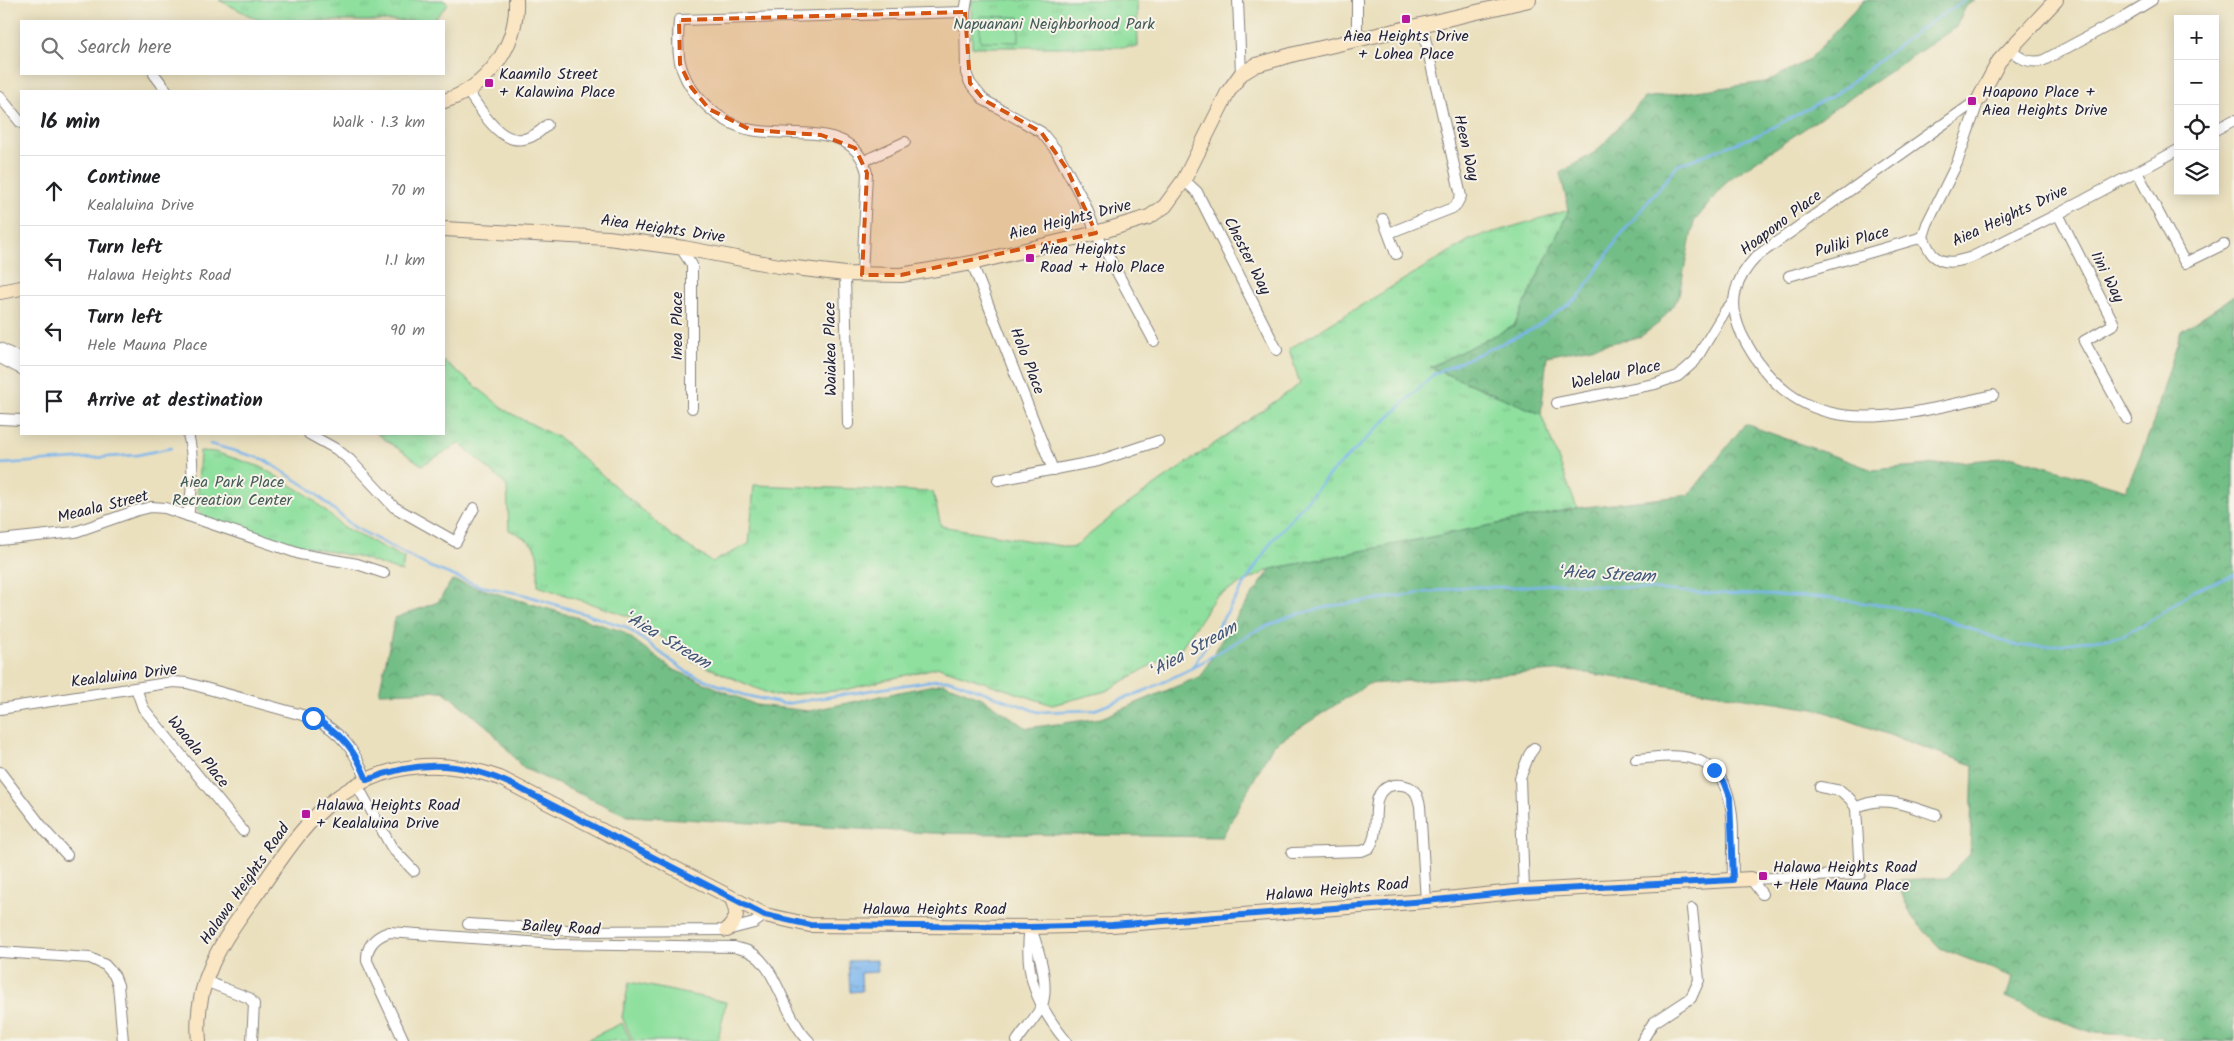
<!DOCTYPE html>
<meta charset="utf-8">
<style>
body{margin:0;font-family:Kalam,sans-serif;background:#f6f6f6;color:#202124}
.controls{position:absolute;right:15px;top:15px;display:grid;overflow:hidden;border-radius:0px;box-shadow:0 2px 12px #0003}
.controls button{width:45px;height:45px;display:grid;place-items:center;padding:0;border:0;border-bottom:1px solid #e0e0e0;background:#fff;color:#202124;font:25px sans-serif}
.stop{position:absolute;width:15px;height:15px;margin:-11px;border:4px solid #1a73e8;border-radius:50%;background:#fff}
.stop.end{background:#1a73e8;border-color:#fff;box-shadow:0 1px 5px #0008}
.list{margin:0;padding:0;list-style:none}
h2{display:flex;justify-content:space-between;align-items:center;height:65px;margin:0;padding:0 20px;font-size:21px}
h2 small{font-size:16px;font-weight:400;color:#757577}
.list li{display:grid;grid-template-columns:32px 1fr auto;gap:15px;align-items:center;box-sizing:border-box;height:70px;padding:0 20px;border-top:1px solid #e0e0e0}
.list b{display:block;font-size:19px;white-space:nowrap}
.list p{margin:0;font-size:16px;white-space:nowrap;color:#757577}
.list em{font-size:16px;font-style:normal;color:#757577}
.icon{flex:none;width:28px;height:28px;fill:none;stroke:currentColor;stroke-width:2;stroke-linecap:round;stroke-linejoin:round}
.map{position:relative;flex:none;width:2234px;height:1041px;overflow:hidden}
.search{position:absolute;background:#fff;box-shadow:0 2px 12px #0003;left:20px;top:20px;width:425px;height:55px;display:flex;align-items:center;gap:12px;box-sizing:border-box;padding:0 18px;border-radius:0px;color:#757577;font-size:19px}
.panel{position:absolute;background:#fff;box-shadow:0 2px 12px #0003;left:20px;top:90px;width:425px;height:345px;border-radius:0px}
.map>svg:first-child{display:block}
</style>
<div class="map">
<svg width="2234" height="1041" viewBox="0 0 2234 1041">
<defs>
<pattern id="grass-tufts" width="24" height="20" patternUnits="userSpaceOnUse" patternTransform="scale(1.25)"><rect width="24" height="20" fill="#8fe09f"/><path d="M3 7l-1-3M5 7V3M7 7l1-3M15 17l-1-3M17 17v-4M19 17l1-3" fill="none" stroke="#7bc08a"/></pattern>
<pattern id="forest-crowns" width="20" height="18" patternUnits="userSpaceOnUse" patternTransform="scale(1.25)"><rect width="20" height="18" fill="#73be86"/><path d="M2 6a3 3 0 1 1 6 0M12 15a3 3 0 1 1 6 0" fill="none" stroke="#5e9a6f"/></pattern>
<pattern id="water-ripples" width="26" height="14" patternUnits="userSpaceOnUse" patternTransform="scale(1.25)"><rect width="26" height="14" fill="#7bb6ed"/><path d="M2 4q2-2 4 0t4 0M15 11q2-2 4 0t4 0" fill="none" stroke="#6494c1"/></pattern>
</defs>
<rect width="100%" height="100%" fill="#f7f3e8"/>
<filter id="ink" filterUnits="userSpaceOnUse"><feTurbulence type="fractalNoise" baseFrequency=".02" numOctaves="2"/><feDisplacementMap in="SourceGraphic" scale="10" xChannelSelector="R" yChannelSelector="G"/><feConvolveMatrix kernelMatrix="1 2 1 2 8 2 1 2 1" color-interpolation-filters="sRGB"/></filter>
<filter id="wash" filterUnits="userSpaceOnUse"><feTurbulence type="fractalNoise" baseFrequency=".0096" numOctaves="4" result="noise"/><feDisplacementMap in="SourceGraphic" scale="20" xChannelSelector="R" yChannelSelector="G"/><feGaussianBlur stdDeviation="1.12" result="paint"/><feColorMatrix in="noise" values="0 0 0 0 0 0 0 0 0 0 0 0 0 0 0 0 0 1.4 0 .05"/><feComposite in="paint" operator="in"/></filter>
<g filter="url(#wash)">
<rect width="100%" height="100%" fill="#eae0be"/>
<!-- grass -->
<g fill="url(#grass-tufts)" stroke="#58816d">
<polygon points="219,0 443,0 448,4 433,21 260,21"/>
<polygon points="971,0 1137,0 1138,47 972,47"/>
<path d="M1569,210L1514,326L1430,367L1541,414L1577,508L1271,569L1215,597L1181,648L1106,691L1052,705L939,667L845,690L774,696L693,661L637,619L538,586C538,552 542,545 509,530L507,486L460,443L422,465L377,434H444V361L508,412L561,439L672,536L712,562L749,544L754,485L933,492L941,526L1073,548L1121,509L1300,384L1289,349L1471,239Z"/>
<polygon points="200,451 215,452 261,467 309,496 343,527 404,558 402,572 362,558 298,545 202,516 198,511 197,505"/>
</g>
<!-- forest -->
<g fill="url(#forest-crowns)" stroke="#4a7060">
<polygon points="1864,0 1975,0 1966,6 1956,27 1728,180 1694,222 1678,299 1659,323 1640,337 1547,356 1541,414 1430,367 1514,326 1569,210 1560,173 1597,151 1644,98 1766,82 1809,60"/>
<polygon points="2234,296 2234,1041 2161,1041 2164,1037 2095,1033 2066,1023 2006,997 2013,977 1940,948 1912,917 1896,880 1947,878 1970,854 1973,765 1820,710 1568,670 1368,684 1273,745 1222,837 931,833 628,816 523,768 489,728 443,691 379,693 395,618 438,602 452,580 622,631 672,669 756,705 809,711 943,683 982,698 1027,728 1101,718 1201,676 1228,629 1271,569 1577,508 1689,495 1745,424 1873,470 2014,457 2126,490 2151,429 2181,331"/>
</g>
<!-- pitch -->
<g fill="#8fe09f" stroke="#58816d">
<polygon points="980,16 1019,17 1019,42 980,41"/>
<polygon points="629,982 726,1002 718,1041 633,1041 622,1017"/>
<polygon points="622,1023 631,1041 584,1041"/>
</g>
<!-- water -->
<polygon fill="url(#water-ripples)" stroke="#4e6c94" points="877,960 878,972 861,973 862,991 850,992 848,961"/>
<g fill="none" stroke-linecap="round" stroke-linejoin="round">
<!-- stream -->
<g stroke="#7bb6ed" stroke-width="2.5">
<polyline points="210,444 263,459 309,488 354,527 428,566 480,586 522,594 626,627 688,673 744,695 784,704 936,680 951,680 1038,712 1094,710 1149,689 1192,668 1255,631 1291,616 1331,606 1464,587 1513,587 1567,583 1702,593 1820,597 1895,607 1931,614 2017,646 2048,646 2123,636 2155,618 2194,590 2234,575"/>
<polyline points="0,464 137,455 171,448"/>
<polyline points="1192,668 1271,542 1329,475 1434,374 1531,330 1579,297 1619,237 1678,165 1760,134 1836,94 1920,29 1965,0"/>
</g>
</g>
</g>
<g filter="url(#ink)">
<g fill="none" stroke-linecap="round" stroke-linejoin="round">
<!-- street casing -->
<g stroke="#86817c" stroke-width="12">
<g id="street">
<polyline points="967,0 965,12 966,73 970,83 984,100 1041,132 1056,150 1085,204 1096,233 1154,341"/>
<polyline points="1238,0 1241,74"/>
<polyline points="1357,0 1357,40"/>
<path d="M2010,49C2020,59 2028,63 2042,61L2119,20L2152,0"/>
<polyline points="154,74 167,91"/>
<path d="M468,92C488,120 510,162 547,125"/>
<polyline points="0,97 21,123"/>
<path d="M1979,99L1757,256C1734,280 1727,303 1742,335C1799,448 1893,418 1993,395"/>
<path d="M1979,99L1957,163L1927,224L1923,237C1926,243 1929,251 1933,255C1944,266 1960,261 1972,257L2058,214L2178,150"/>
<polyline points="2215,130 2234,120"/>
<polyline points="864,161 905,142"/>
<polyline points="2137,172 2185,263 2224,244"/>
<polyline points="1184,180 1197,192 1277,350"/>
<polyline points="2058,214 2114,324 2084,341 2127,419"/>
<polyline points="1383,219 1396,254"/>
<polyline points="1389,233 1455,207 1461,196 1422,25"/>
<polyline points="684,248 684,253 692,265 692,408"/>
<polyline points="972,263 1053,470"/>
<polyline points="845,274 848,424"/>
<path d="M862,275L867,173C855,120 792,138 752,130C721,125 687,94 680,62C677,48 678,34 679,20L965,12"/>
<polyline points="1789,276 1923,237"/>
<polyline points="0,348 21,359"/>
<polyline points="0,358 21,369"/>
<polyline points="1557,403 1655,384 1678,376 1695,361 1725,311 1733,302"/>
<polyline points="0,419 21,420"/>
<path d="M188,434C195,461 193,488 188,516"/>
<polyline points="309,434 336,449 350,460 394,507 456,542 474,508"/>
<polyline points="998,480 1098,461 1158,441"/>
<polyline points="0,540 75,532 135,511 151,507 165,508 300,554 357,564 384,573"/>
<polyline points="136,688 143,708 243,831"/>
<path d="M0,709L173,682L187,683L313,718C341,731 356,752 367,781"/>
<path d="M1636,759C1652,758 1673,754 1690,758C1744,770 1731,838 1733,881"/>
<polyline points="0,772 47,833 67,855"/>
<polyline points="357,785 392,848 414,871"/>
<path d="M1856,808C1882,793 1910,807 1936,815"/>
<path d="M1292,853L1362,851L1369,848C1383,830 1366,793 1390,786C1397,784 1402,784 1409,787C1417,791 1418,798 1420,806L1426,901"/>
<polyline points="1751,879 1860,874 1856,808 1850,799 1841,791 1820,787"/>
<polyline points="1751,879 1762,894"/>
<polyline points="1524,891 1520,778 1529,755 1534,748"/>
<polyline points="468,924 582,931 727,930 754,923 765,915"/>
<path d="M1030,927C1023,973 1037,1006 1066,1041"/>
<polyline points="0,952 90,958 105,965 114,975 118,985 123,1041"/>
<polyline points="205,981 249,998 254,1004 252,1041"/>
<path d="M404,1041L367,961C366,946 375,937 389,932L556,944L734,947C739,949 745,949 750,952C777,965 784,1017 809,1041"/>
<path d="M1017,1041C1024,1030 1037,1017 1042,1005C1050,984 1038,948 1031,928"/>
<polyline points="1642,1041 1653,1023 1691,998 1699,980 1692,909"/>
</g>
</g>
<!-- secondary casing -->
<g stroke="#86817c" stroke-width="16">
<g id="secondary">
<polyline points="1979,99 1999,61 2056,0"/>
<path d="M444,101C487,88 518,46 516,0"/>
<polyline points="444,229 608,238 684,248 779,266 845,274 901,275 972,263 1096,233 1149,217 1165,206 1184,180 1228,92 1241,74 1256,65 1295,54 1529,0"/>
<polyline points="0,292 21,288"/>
<path d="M727,930C738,919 738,913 732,899"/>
<path d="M199,1041C193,980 223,940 257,893C280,861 302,824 334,800C384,761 442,758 500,778L765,915L810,925L1030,927L1112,925L1426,901L1524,891L1751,879"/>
</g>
</g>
<!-- street -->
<use href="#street" stroke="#fff" stroke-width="10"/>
<!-- secondary -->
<use href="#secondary" stroke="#fbe6c4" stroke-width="14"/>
</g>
</g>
<g fill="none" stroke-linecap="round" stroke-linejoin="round" filter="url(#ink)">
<!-- route -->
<path stroke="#1a73e8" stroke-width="6" d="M313,718C341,731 356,752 367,780C421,758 467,762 519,788L765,915L810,925L1030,927L1112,925L1426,901L1524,891L1733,880L1730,797L1724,781L1714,770"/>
</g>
<!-- marked area -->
<path fill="#d45411" fill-opacity="0.2" stroke="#d45411" stroke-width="4" stroke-dasharray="10 6" stroke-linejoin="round" d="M965,12L970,83L984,100L1041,132L1067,169L1096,233L901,275H862L867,173L855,148L821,135L751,130L709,109L691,87L680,64L679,20Z"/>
<!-- markers -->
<g fill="#b5179e" stroke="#f7f3e8" stroke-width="2">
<rect x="1401" y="14" width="10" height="10" rx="2.5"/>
<rect x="484" y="78" width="10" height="10" rx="2.5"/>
<rect x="1967" y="96" width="10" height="10" rx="2.5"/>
<rect x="1025" y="253" width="10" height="10" rx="2.5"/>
<rect x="301" y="809" width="10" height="10" rx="2.5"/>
<rect x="1758" y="871" width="10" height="10" rx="2.5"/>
</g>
<g text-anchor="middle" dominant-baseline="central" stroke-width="4" stroke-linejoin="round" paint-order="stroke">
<!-- park labels -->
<g font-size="16" fill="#435b59" stroke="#f7f3e8">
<text x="1054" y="24">Napuanani Neighborhood Park</text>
<text x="232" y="482">Aiea Park Place<tspan x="232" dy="18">Recreation Center</tspan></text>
</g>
<!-- poi labels -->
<g font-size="16" fill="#22223b" stroke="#f7f3e8" text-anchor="start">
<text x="1406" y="36" text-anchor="middle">Aiea Heights Drive<tspan x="1406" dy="18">+ Lohea Place</tspan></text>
<text x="499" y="74">Kaamilo Street<tspan x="499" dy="18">+ Kalawina Place</tspan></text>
<text x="1982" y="92">Hoapono Place +<tspan x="1982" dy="18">Aiea Heights Drive</tspan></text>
<text x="1040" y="249">Aiea Heights<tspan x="1040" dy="18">Road + Holo Place</tspan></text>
<text x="316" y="805">Halawa Heights Road<tspan x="316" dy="18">+ Kealaluina Drive</tspan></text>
<text x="1773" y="867">Halawa Heights Road<tspan x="1773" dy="18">+ Hele Mauna Place</tspan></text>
</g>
<!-- street labels -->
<g font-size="16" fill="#22223b" stroke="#f7f3e8">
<text transform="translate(1466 148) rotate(77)">Heen Way</text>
<text transform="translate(2010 216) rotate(-25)">Aiea Heights Drive</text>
<text transform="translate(1070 220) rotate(-14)">Aiea Heights Drive</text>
<text transform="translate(1781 223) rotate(-37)">Hoapono Place</text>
<text transform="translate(663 229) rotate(8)">Aiea Heights Drive</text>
<text transform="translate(1852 242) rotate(-16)">Puliki Place</text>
<text transform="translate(1247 256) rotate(63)">Chester Way</text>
<text transform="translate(2107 277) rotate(63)">Iini Way</text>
<text transform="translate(677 326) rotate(-90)">Inea Place</text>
<text transform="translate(831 349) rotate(-91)">Waiakea Place</text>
<text transform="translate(1027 361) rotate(69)">Holo Place</text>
<text transform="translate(1616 375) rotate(-12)">Welelau Place</text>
<text transform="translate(103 507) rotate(-14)">Meaala Street</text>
<text transform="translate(124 676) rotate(-7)">Kealaluina Drive</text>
<text transform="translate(198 752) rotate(51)">Waoala Place</text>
<text transform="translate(245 884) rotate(-55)">Halawa Heights Road</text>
<text transform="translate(1337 890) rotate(-5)">Halawa Heights Road</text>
<text x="934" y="909">Halawa Heights Road</text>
<text transform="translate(561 928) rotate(3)">Bailey Road</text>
</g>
<!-- water labels -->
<g font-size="18" font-style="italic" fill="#415679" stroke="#f7f3e8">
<text transform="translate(1607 575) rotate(3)">ʻAiea Stream</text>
<text transform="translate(667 641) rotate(31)">ʻAiea Stream</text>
<text transform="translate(1194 650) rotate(-29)">ʻAiea Stream</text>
</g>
</g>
</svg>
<div class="controls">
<button>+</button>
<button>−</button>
<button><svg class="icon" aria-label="locate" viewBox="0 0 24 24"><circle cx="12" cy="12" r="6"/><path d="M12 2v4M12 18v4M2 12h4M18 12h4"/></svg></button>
<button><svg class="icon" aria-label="layers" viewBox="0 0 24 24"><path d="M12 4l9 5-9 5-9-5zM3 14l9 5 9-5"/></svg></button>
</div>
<div class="stop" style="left:313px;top:718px"></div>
<div class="stop end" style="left:1714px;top:770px"></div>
<div class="search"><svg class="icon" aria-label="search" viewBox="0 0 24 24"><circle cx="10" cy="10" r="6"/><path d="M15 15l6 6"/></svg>Search here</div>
<section class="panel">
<h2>16 min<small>Walk · 1.3 km</small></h2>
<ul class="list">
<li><svg class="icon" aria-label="ahead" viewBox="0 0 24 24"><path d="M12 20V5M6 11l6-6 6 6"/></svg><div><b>Continue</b><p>Kealaluina Drive</p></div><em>70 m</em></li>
<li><svg class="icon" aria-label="left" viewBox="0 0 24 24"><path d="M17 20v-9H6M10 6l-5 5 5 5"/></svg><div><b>Turn left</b><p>Halawa Heights Road</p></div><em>1.1 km</em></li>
<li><svg class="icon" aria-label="left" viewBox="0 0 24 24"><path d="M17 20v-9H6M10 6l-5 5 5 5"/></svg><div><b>Turn left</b><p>Hele Mauna Place</p></div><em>90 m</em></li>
<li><svg class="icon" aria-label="arrive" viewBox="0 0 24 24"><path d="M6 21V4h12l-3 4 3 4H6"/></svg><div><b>Arrive at destination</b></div></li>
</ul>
</section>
</div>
